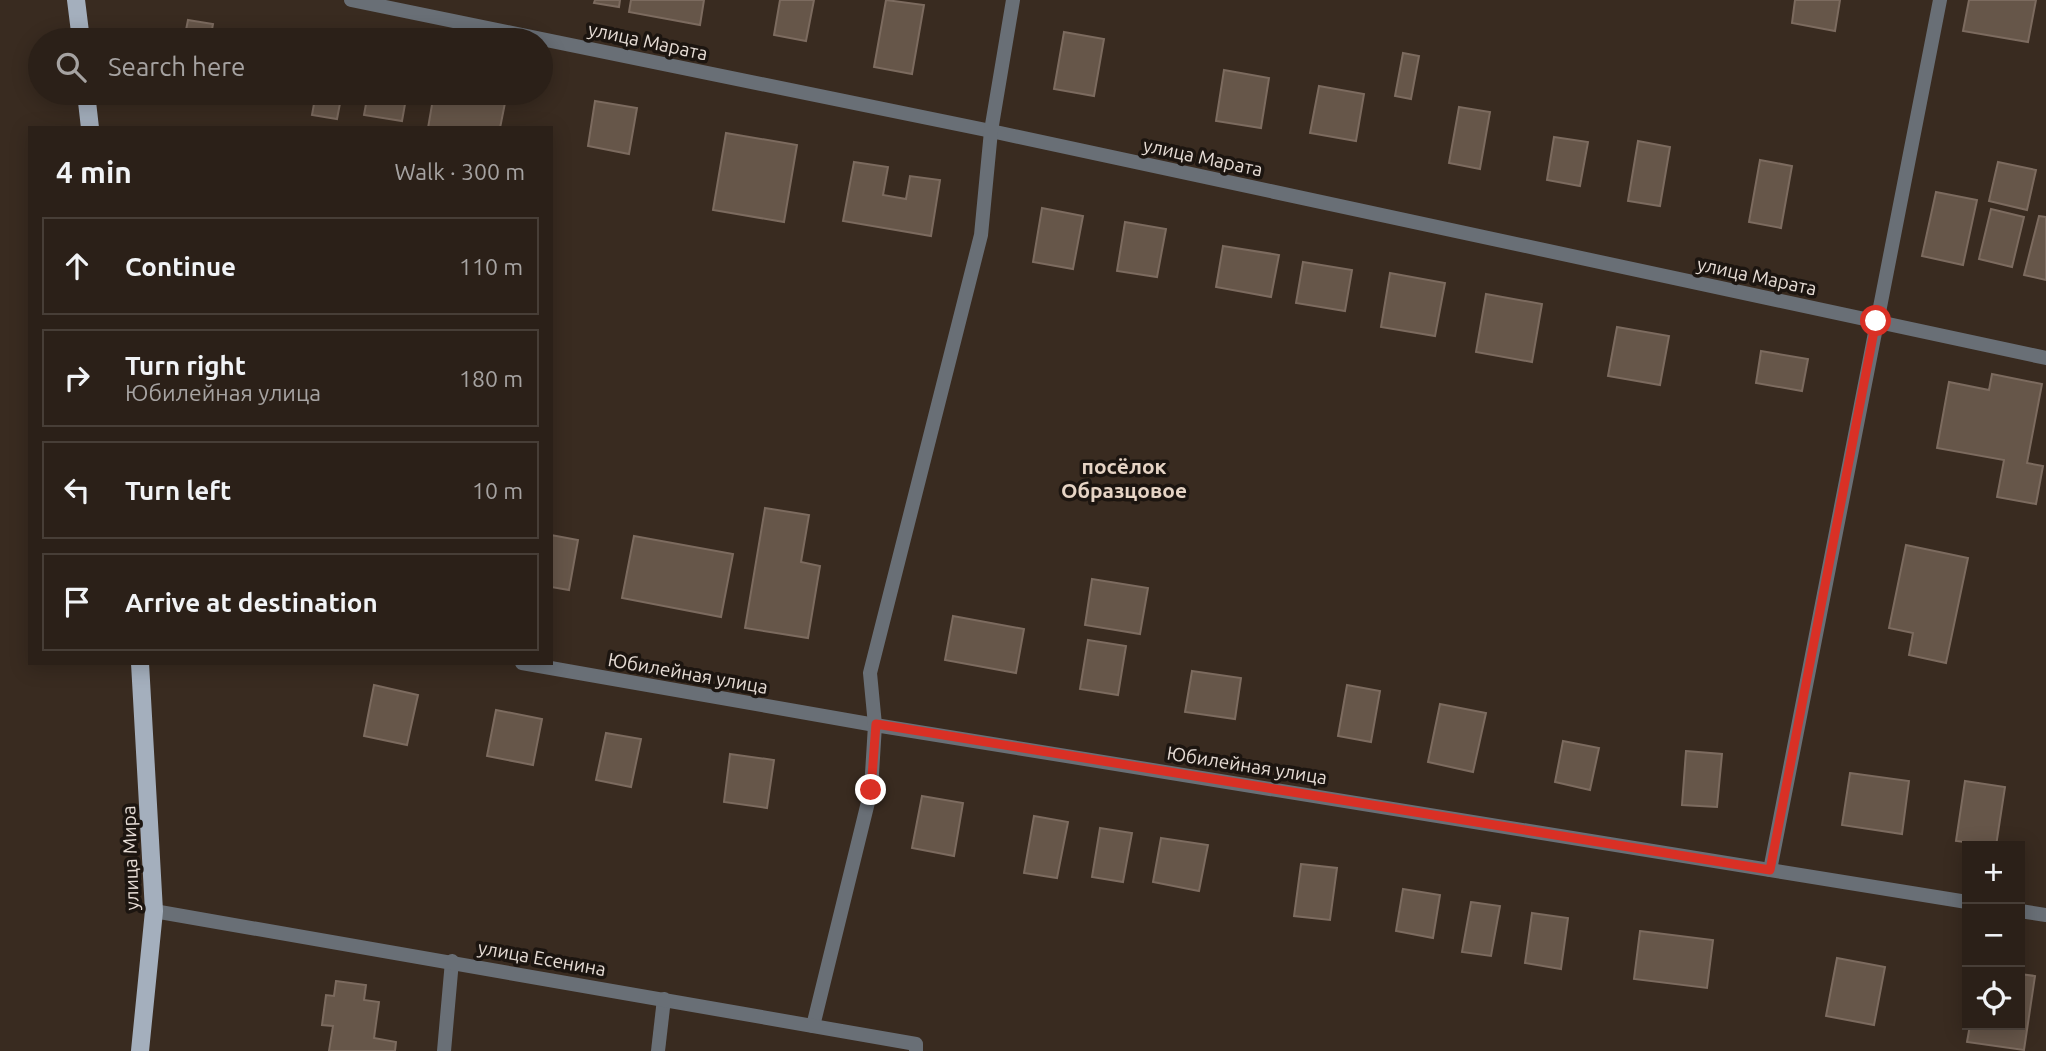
<!DOCTYPE html>
<meta charset="utf-8">
<style>
body{margin:0;font-family:Ubuntu,sans-serif;background:#332821;color:#f1f3f6}
.controls{position:absolute;right:21px;bottom:21px;display:grid;overflow:hidden;border-radius:0px;box-shadow:0 4px 18px #0003}
.controls button{width:63px;height:63px;display:grid;place-items:center;padding:0;border:0;border-bottom:2px solid #473e37;background:#2b2018;color:#f1f3f6;font:35px sans-serif}
.stop{position:absolute;width:21px;height:21px;margin:-16px;border:5px solid #d93025;border-radius:50%;background:#fff}
.stop.end{background:#d93025;border-color:#fff;box-shadow:0 2px 7px #0008}
.list{margin:0;padding:0;list-style:none}
h2{display:flex;justify-content:space-between;align-items:center;height:91px;margin:0;padding:0 28px;font-size:30px}
h2 small{font-size:23px;font-weight:400;color:#a6a3a2}
.list li{display:grid;grid-template-columns:46px 1fr auto;gap:21px;align-items:center;box-sizing:border-box;height:98px;margin:0 14px 14px;padding:0 14px;border:2px solid #473e37;border-radius:0px}
.list b{display:block;font-size:26px;white-space:nowrap}
.list p{margin:0;font-size:23px;white-space:nowrap;color:#a6a3a2}
.list em{font-size:23px;font-style:normal;color:#a6a3a2}
.icon{flex:none;width:38px;height:38px;fill:none;stroke:currentColor;stroke-width:2;stroke-linecap:round;stroke-linejoin:round}
.map{position:relative;flex:none;width:2046px;height:1051px;overflow:hidden}
.search{position:absolute;background:#2b2018;box-shadow:0 4px 18px #0003;left:28px;top:28px;width:525px;height:77px;display:flex;align-items:center;gap:18px;box-sizing:border-box;padding:0 24px;border-radius:38px;color:#a6a3a2;font-size:26px}
.panel{position:absolute;background:#2b2018;box-shadow:0 4px 18px #0003;left:28px;top:126px;width:525px;height:539px;border-radius:0px}
.map>svg:first-child{display:block}
</style>
<div class="map">
<svg width="2046" height="1051" viewBox="0 0 2046 1051">
<rect width="100%" height="100%" fill="#392b20"/>
<!-- building -->
<g fill="#665649" stroke="#7c6b5f" stroke-width="2">
<polygon points="595,0 620,0 619,7 594,3"/>
<polygon points="631,0 704,0 700,25 629,12"/>
<polygon points="780,0 814,0 806,41 774,35"/>
<polygon points="886,0 924,5 912,74 874,67"/>
<polygon points="1795,0 1840,0 1835,31 1792,23"/>
<polygon points="1969,0 2036,0 2028,42 1963,31"/>
<polygon points="188,20 213,24 210,40 184,40"/>
<polygon points="233,32 273,39 273,40 232,40"/>
<polygon points="1064,32 1104,39 1094,96 1054,89"/>
<polygon points="1403,53 1419,56 1411,99 1395,96"/>
<polygon points="1224,70 1269,78 1261,128 1216,121"/>
<polygon points="1319,86 1364,94 1356,141 1310,133"/>
<polygon points="316,93 342,93 337,119 312,115"/>
<polygon points="368,93 407,93 402,121 364,115"/>
<polygon points="434,93 507,93 500,128 428,128"/>
<polygon points="595,101 637,108 629,154 588,146"/>
<polygon points="1459,107 1490,112 1480,169 1449,163"/>
<polygon points="726,133 797,145 784,222 713,210"/>
<polygon points="1554,137 1588,142 1580,186 1547,180"/>
<polygon points="1638,141 1670,147 1660,206 1628,201"/>
<polygon points="1760,160 1792,166 1781,228 1749,222"/>
<polygon points="854,162 888,167 883,195 906,199 910,176 940,180 931,236 843,221"/>
<polygon points="1998,162 2036,170 2027,210 1989,201"/>
<polygon points="1936,192 1977,200 1963,265 1922,256"/>
<polygon points="1042,208 1083,216 1073,269 1033,262"/>
<polygon points="1991,209 2024,217 2012,267 1979,259"/>
<polygon points="2039,216 2046,217 2046,280 2024,275"/>
<polygon points="1125,222 1166,229 1157,277 1117,271"/>
<polygon points="1223,246 1279,255 1271,297 1216,287"/>
<polygon points="1303,262 1352,270 1345,311 1296,303"/>
<polygon points="1390,273 1445,283 1435,336 1381,327"/>
<polygon points="1486,294 1542,304 1532,362 1476,352"/>
<polygon points="1617,327 1669,336 1660,385 1608,376"/>
<polygon points="1761,351 1808,359 1802,391 1756,383"/>
<polygon points="1992,374 2042,384 2027,463 2043,466 2036,504 1997,497 2004,460 1937,448 1949,382 1989,390"/>
<polygon points="765,508 809,515 801,562 820,566 808,638 745,628"/>
<polygon points="551,535 578,540 569,590 551,587"/>
<polygon points="634,536 733,554 721,617 622,598"/>
<polygon points="1906,545 1968,558 1946,663 1909,655 1913,633 1889,628"/>
<polygon points="1092,579 1148,588 1140,634 1085,625"/>
<polygon points="953,616 1024,629 1016,673 945,660"/>
<polygon points="1088,640 1126,646 1118,695 1080,689"/>
<polygon points="1192,671 1241,678 1235,719 1185,712"/>
<polygon points="374,685 418,695 407,745 364,736"/>
<polygon points="1347,685 1380,691 1371,742 1338,736"/>
<polygon points="1440,704 1486,713 1473,772 1428,762"/>
<polygon points="496,710 542,719 533,765 487,756"/>
<polygon points="606,733 641,739 631,787 596,780"/>
<polygon points="1563,741 1599,748 1590,790 1555,782"/>
<polygon points="1686,751 1722,754 1717,807 1682,805"/>
<polygon points="730,754 774,760 767,808 724,802"/>
<polygon points="1850,773 1909,781 1902,834 1842,825"/>
<polygon points="1965,781 2005,787 1996,846 1956,841"/>
<polygon points="922,796 963,803 954,856 912,848"/>
<polygon points="1034,816 1068,822 1057,878 1024,873"/>
<polygon points="1100,828 1132,833 1123,882 1092,877"/>
<polygon points="1161,838 1208,845 1199,891 1153,882"/>
<polygon points="1301,864 1337,868 1330,920 1294,916"/>
<polygon points="1403,889 1440,895 1433,938 1396,931"/>
<polygon points="1471,902 1500,906 1491,956 1462,952"/>
<polygon points="1532,913 1568,918 1561,969 1525,963"/>
<polygon points="1640,931 1713,940 1707,988 1634,979"/>
<polygon points="1837,958 1885,967 1874,1025 1826,1016"/>
<polygon points="2020,974 2035,976 2024,1050 1967,1042 1970,1025 2020,1025"/>
<polygon points="336,981 366,985 364,1000 379,1002 374,1038 396,1042 395,1051 329,1051 333,1026 322,1025 326,995 334,996"/>
</g>
<g fill="none" stroke-linecap="round" stroke-linejoin="round">
<!-- lane -->
<g stroke="#696f76" stroke-width="14">
<polyline points="1770,870 1940,0"/>
<polyline points="813,1026 871,790 875,725"/>
<polyline points="444,1051 452,961"/>
<polyline points="658,1051 664,999"/>
</g>
<!-- street -->
<g stroke="#696f76" stroke-width="14">
<polyline points="351,0 991,131 2046,358"/>
<polyline points="522,663 875,725 1967,902"/>
<polyline points="875,725 870,673 981,235 991,131 1013,0"/>
<polyline points="154,911 916,1044 916,1051"/>
<polyline points="2020,911 2046,915"/>
</g>
<!-- primary -->
<g stroke="#a4afbd" stroke-width="18">
<polyline points="76,0 81,40"/>
<polyline points="86,93 90,128"/>
<polyline points="140,1051 154,911 140,663"/>
</g>
</g>
<g fill="none" stroke-linecap="round" stroke-linejoin="round">
<!-- route -->
<polyline stroke="#d93025" stroke-width="9" points="871,790 876,724 1770,870 1876,321"/>
</g>
<g text-anchor="middle" dominant-baseline="central" stroke-width="7" stroke-linejoin="round" paint-order="stroke">
<!-- street labels -->
<g font-size="19" fill="#e6dcd5" stroke="#1c1510">
<text transform="translate(648 41) rotate(12)">улица Марата</text>
<text transform="translate(1203 157) rotate(12)">улица Марата</text>
<text transform="translate(1757 276) rotate(12)">улица Марата</text>
<text transform="translate(688 673) rotate(10)">Юбилейная улица</text>
<text transform="translate(1247 765) rotate(9)">Юбилейная улица</text>
<text transform="translate(130 858) rotate(-92)">улица Мира</text>
<text transform="translate(542 958) rotate(10)">улица Есенина</text>
</g>
<!-- neighbourhood labels -->
<g font-size="21" font-weight="bold" fill="#e6d4c5" stroke="#1c1510">
<text x="1124" y="466">посёлок<tspan x="1124" dy="24">Образцовое</tspan></text>
</g>
</g>
</svg>
<div class="controls">
<button>+</button>
<button>−</button>
<button><svg class="icon" aria-label="locate" viewBox="0 0 24 24"><circle cx="12" cy="12" r="6"/><path d="M12 2v4M12 18v4M2 12h4M18 12h4"/></svg></button>
</div>
<div class="stop" style="left:1876px;top:321px"></div>
<div class="stop end" style="left:871px;top:790px"></div>
<div class="search"><svg class="icon" aria-label="search" viewBox="0 0 24 24"><circle cx="10" cy="10" r="6"/><path d="M15 15l6 6"/></svg>Search here</div>
<section class="panel">
<h2>4 min<small>Walk · 300 m</small></h2>
<ul class="list">
<li><svg class="icon" aria-label="ahead" viewBox="0 0 24 24"><path d="M12 20V5M6 11l6-6 6 6"/></svg><div><b>Continue</b></div><em>110 m</em></li>
<li><svg class="icon" aria-label="right" viewBox="0 0 24 24"><path d="M7 20v-9h11M14 6l5 5-5 5"/></svg><div><b>Turn right</b><p>Юбилейная улица</p></div><em>180 m</em></li>
<li><svg class="icon" aria-label="left" viewBox="0 0 24 24"><path d="M17 20v-9H6M10 6l-5 5 5 5"/></svg><div><b>Turn left</b></div><em>10 m</em></li>
<li><svg class="icon" aria-label="arrive" viewBox="0 0 24 24"><path d="M6 21V4h12l-3 4 3 4H6"/></svg><div><b>Arrive at destination</b></div></li>
</ul>
</section>
</div>
